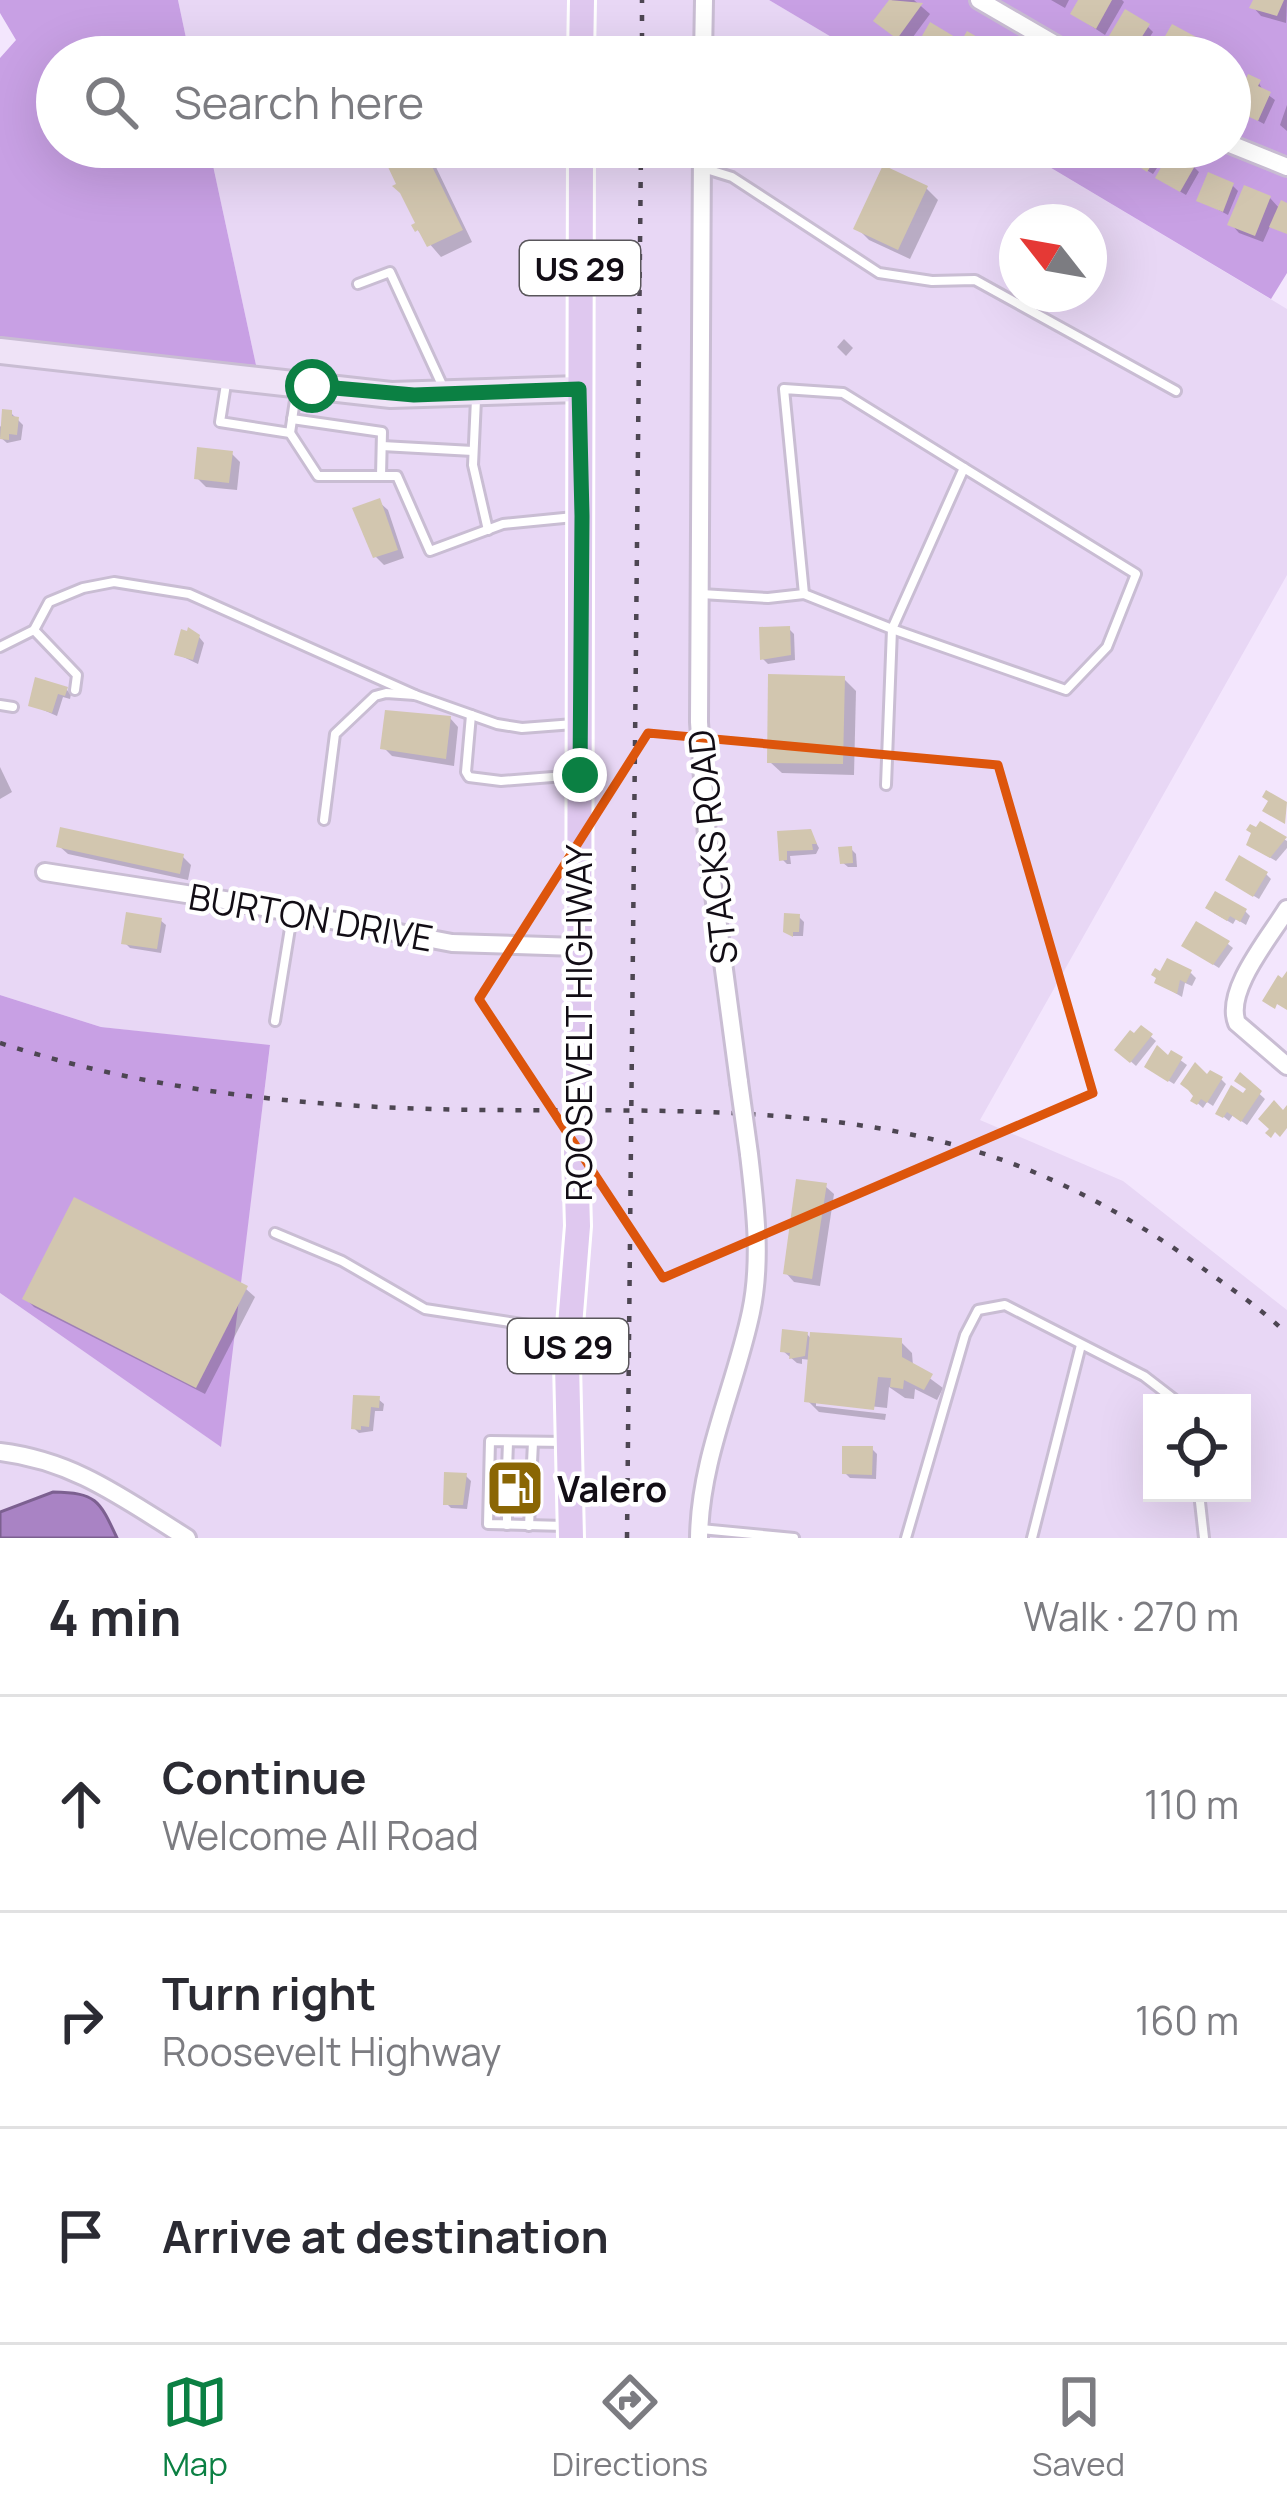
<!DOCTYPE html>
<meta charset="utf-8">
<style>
body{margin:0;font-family:Manrope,sans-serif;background:#f7f7f7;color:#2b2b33}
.controls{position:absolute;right:36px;bottom:36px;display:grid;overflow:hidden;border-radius:0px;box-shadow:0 12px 48px #0002}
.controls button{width:108px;height:108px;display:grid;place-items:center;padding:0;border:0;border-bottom:3px solid #e1e1e2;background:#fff;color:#2b2b33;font:60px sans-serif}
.compass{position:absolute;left:999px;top:204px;width:108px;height:108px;border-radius:50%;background:#fff;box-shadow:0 12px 48px #0002;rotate:301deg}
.stop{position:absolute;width:36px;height:36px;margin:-27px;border:9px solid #0b8043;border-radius:50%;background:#fff}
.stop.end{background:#0b8043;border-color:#fff;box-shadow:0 3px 12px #0008}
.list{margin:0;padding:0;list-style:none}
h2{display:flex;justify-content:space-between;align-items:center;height:156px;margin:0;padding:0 48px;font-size:51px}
h2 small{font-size:39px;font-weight:400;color:#7c7c81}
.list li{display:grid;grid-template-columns:78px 1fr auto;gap:36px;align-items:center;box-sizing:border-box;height:216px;padding:0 48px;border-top:3px solid #e1e1e2}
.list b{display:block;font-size:45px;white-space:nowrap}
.list p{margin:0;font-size:39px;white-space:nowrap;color:#7c7c81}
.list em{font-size:39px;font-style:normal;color:#7c7c81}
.icon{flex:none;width:66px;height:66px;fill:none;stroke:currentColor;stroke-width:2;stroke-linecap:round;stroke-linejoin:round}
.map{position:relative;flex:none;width:1287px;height:1538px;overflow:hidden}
.search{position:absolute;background:#fff;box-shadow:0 12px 48px #0002;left:36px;right:36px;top:36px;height:132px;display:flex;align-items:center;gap:30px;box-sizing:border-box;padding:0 42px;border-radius:66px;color:#7c7c81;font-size:45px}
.sheet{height:804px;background:#fff}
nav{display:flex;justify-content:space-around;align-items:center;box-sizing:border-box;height:168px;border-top:3px solid #e1e1e2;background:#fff;font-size:33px;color:#7c7c81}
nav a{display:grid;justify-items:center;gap:6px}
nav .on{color:#0b8043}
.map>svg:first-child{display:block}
</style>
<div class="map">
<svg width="1287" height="1538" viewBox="0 0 1287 1538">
<rect width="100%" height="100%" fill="#f3e6fd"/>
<!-- built -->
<g fill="#e8d7f5" fill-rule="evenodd">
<polygon points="178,0 769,0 865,57 190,57"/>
<path d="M209,147H1016L1287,309V575L980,1120L1123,1181L1287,1310V1538H0V1293L220,1446L270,1046L101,1027L0,995V350L256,365ZM1017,222H1089V294H1017ZM1152,1403H1242V1493H1152Z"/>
</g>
<!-- forest -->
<g fill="#c8a0e4">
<polygon points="0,0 178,0 190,57 57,57 57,147 209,147 256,365 0,350 0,58 16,40 0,13"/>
<polygon points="769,0 1287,0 1287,273 1271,299 1016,147 1230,147 1230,57 865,57"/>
<polygon points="0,995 101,1027 270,1045 221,1447 0,1293"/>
</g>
<!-- water -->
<path fill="#a983c4" stroke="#7c6090" stroke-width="3" d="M53,1492C96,1493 99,1499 117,1538H0V1512Z"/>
<!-- shadow -->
<g fill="#0003">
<polygon points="892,0 914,0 930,14 907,45 877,21"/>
<polygon points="1051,0 1069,0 1065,8"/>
<polygon points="1081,0 1122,0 1124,2 1105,35 1073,14"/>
<polygon points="1256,0 1287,0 1286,23 1261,16 1253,7"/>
<polygon points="1148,27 1153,32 1139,54 1117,41"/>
<polygon points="953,39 961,47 989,47 994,52 991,57 931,57"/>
<polygon points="1196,40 1205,49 1200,57 1157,57"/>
<polygon points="1259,83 1263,91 1275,100 1264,124 1235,108"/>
<polygon points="1287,105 1287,131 1280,125"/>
<polygon points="1104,147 1126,147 1120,156"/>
<polygon points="1133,147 1161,147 1170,156 1194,167 1199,172 1186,195 1164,182 1167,162 1163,159 1153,174 1132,161"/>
<polygon points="424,154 435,165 472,242 441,257 415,227 419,225"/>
<polygon points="1233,186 1238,191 1228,215 1200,200"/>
<polygon points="926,188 938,200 910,259 869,240 857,228"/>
<polygon points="1270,198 1280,209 1287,206 1287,231 1271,224 1263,242 1239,233 1231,224"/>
<polygon points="844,339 853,348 846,356 837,347"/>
<polygon points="11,413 23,425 21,440 7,443 0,437 0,427"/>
<polygon points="232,454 240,462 237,490 206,487 197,478"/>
<polygon points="379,502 388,510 404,558 384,565 376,557"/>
<polygon points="789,629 794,634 795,660 768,664 763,659"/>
<polygon points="195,632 204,643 198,664 177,654"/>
<polygon points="844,679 856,691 854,775 782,773 770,762"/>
<polygon points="66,689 71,694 70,699 63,697 57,716 32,705"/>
<polygon points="450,718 458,727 454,766 392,756 383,747"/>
<polygon points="0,767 12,792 0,799"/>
<polygon points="1261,825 1287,841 1287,848 1276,861 1255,849 1254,834"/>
<polygon points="810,832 819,848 816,854 790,856 791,864 787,864 782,859 780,834"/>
<polygon points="59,846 183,857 191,865 188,880 68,854"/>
<polygon points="851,849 856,854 857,867 848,867 842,862"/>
<polygon points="1266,874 1271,879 1259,899 1234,884"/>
<polygon points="1245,911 1250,916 1246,925 1236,919 1233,924 1214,913"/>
<polygon points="799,917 804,922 803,936 791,936"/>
<polygon points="160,920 166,925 161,953 130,948 125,943"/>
<polygon points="1228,944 1233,948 1219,968 1190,950"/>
<polygon points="1191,973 1196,978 1192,986 1185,983 1182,997 1158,983"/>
<polygon points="1142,1029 1156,1041 1136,1066 1118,1050"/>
<polygon points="1172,1054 1187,1065 1174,1084 1153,1071"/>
<polygon points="1241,1077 1265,1099 1247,1125 1233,1115 1229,1121 1219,1113 1249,1090"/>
<polygon points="1208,1079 1221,1079 1226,1084 1213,1106 1207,1102 1203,1108 1194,1100"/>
<polygon points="825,1186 834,1194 820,1286 794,1282 786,1273"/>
<polygon points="246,1289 255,1297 205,1394 34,1307 25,1298"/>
<polygon points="807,1334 812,1340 900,1341 912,1353 913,1366 943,1388 937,1400 915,1389 914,1399 905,1398 889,1387 887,1408 816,1400 816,1406 886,1414 885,1420 819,1412 807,1400 811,1360 802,1359 802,1364 797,1363 783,1351"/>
<polygon points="356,1398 378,1399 384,1404 383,1411 375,1411 373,1431 359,1433 354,1428"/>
<polygon points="872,1449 877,1454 876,1479 850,1478 845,1473"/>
<polygon points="524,1472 529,1478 530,1508 504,1509 499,1504"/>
<polygon points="466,1476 471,1481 467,1509 451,1508 446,1503"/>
</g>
<!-- building -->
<g fill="#d2c6af">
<polygon points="889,0 923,3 897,39 873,21"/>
<polygon points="1078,0 1112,0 1096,29 1070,14"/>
<polygon points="1253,0 1284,0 1277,16 1249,8"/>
<polygon points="1125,9 1150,24 1133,51 1109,36"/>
<polygon points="930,22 955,37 943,57 931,57 915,48"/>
<polygon points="1172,24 1198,38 1187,57 1153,57"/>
<polygon points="967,31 991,45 984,57 952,57"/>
<polygon points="1248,74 1261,80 1258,86 1271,92 1258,121 1232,109"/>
<polygon points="1129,147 1163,147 1147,172 1123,156"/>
<polygon points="424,150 463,230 427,247 418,230 415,232 411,225 415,223 400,193 392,186 396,184 388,167"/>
<polygon points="1171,150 1196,164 1180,192 1155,178"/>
<polygon points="883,165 928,186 898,250 853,229"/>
<polygon points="1208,172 1234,183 1223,212 1196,201"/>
<polygon points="1244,185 1271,196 1255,236 1227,225"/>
<polygon points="1281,200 1287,203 1287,234 1269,227"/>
<polygon points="2,409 12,410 12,416 19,417 17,435 9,434 9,440 0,439"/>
<polygon points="197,447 233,451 229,483 194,479"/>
<polygon points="380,498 398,550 373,558 352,508"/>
<polygon points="790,626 791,655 760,660 759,627"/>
<polygon points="188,627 200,635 193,660 174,655 181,629 187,631"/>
<polygon points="768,674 845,676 843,764 767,763"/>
<polygon points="35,677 68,687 65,696 58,694 52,713 28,706"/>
<polygon points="385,710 451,716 446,759 380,749"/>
<polygon points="1266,790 1287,802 1285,824 1262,811 1268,801 1262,797"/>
<polygon points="1260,821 1287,837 1270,858 1246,845 1251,833 1246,830 1250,824 1256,827"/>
<polygon points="60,827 184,854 180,874 56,847"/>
<polygon points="811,829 817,844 812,844 813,850 787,851 787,860 779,861 777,831"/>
<polygon points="852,846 853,863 840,864 838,847"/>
<polygon points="1239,855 1268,872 1253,897 1225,880"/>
<polygon points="1215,891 1247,909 1240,922 1230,916 1227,921 1205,908"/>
<polygon points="126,912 162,918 157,949 121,944"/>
<polygon points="784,913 800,914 799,932 793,932 793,937 783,932"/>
<polygon points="1196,921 1230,941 1213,965 1181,946"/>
<polygon points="1167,958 1192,970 1186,983 1180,980 1177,994 1154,983 1156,978 1151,975 1155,968 1160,971"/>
<polygon points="1287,971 1287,1010 1277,1004 1275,1009 1262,1001 1278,975 1282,978"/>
<polygon points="1141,1025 1153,1034 1130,1063 1114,1050 1130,1030 1134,1033"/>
<polygon points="1157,1045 1168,1055 1171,1050 1183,1057 1168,1082 1144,1067"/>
<polygon points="1195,1062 1207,1074 1210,1070 1223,1077 1207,1103 1201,1099 1197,1105 1190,1101 1193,1096 1188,1090 1180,1084"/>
<polygon points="1240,1072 1262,1091 1241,1122 1227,1112 1223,1118 1215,1114 1231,1085 1243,1093 1246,1089 1234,1081"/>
<polygon points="1274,1100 1283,1110 1287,1105 1287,1128 1280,1137 1275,1132 1271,1138 1265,1133 1269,1129 1258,1119"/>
<polygon points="796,1179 827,1183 812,1279 783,1274"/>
<polygon points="74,1197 248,1286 196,1388 22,1299"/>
<polygon points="782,1329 808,1332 805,1356 789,1359 790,1353 780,1352"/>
<polygon points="810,1332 902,1338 902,1357 933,1374 924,1390 904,1380 903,1389 890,1387 891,1378 878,1377 874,1410 804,1402"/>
<polygon points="353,1395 380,1396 379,1408 371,1407 369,1427 361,1426 361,1430 351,1429"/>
<polygon points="842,1446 873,1446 872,1475 842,1474"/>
<polygon points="525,1469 526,1504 496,1505 495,1470"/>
<polygon points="444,1472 467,1473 463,1505 443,1505"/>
</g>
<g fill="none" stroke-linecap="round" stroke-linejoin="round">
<!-- lane casing -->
<g stroke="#c9bdd3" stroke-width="14">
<g id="lane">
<polyline points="703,168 732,177 879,273 932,281 975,280 1176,391"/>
<polyline points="358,284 390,272 443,387"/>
<polyline points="226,384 220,422 290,433 318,476 397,476 430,551 503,524 574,517"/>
<polyline points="476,399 473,465 488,530"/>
<polyline points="292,419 382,432 381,476"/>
<polyline points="290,433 297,387"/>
<polyline points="382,446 473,451"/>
<polygon points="964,468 1136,574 1107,647 1066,690 892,629"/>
<polyline points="701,594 768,598 804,594 892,629 886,785"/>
<polyline points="804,594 784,389 843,393 964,468"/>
<polyline points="34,630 77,675 75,690"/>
<polyline points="0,647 34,630 49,602 83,588 114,582 189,594 415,695"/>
<polyline points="0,705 13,707"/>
<polyline points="471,715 466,772 469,777 501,781 578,775"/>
<polyline points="324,820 335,734 375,696 386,693 415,695 497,724 522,728 574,724"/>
<polyline points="275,1021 292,916"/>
<polyline points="275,1233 342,1261 425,1309 568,1331"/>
<polyline points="507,1470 508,1442"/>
<polyline points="1199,1493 1204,1538"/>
<polyline points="507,1525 507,1505"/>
<polyline points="529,1526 533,1442"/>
<polyline points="565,1526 488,1524 490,1441 567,1442"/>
<polyline points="701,1529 794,1538"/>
<polyline points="906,1538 965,1335 978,1310 1005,1305 1144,1376 1179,1403"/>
<polyline points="1032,1538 1081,1345"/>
</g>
</g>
<!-- street casing -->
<g stroke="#c9bdd3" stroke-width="22">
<g id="street">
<polyline points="979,0 1077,57"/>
<polyline points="703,57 704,0"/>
<polyline points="1230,144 1287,167"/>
<polyline points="702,147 699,722 708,850 739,1082"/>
<polyline points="45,872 231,901 452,943 578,947"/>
<path d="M1287,909C1270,937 1224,991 1237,1023L1287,1066"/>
<path d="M0,1452C75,1461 124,1499 187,1538"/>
<path d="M699,1538C700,1458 735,1388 751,1312C762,1260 755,1205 749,1154"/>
</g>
</g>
<!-- secondary casing -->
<g stroke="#c9bdd3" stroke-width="30">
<polyline id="secondary" points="0,351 391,395 579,389"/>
</g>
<!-- primary casing -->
<g stroke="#fff" stroke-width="30">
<g id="primary">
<polyline points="581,57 582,0"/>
<polyline points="579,1036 581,147"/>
<polyline points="571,1538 567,1363 578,1226 576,1155"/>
</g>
</g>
<!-- lane -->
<use href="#lane" stroke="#fff" stroke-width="8"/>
<!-- street -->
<use href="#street" stroke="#fff" stroke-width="16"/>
<!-- secondary -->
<use href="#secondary" stroke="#efe3f7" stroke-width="24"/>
<!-- primary -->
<use href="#primary" stroke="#dfc8ef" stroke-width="24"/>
<!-- rail -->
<g stroke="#4d4652" stroke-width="4.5" stroke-dasharray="6 12" stroke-linecap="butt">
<polyline points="642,57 642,0"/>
<path d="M0,1043C139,1088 286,1105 431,1109C608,1114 804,1098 975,1151C1055,1175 1133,1218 1201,1267C1230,1288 1261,1308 1287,1334"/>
<polyline points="627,1538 641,147"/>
</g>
<!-- street-bridge casing -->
<g stroke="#c9bdd3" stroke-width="22" stroke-linecap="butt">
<polyline id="street-bridge" points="739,1082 749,1154"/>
</g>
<!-- primary-bridge casing -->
<g stroke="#fff" stroke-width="30" stroke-linecap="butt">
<polyline id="primary-bridge" points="576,1155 579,1036"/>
</g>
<!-- street-bridge -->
<use href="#street-bridge" stroke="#fff" stroke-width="16"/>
<!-- primary-bridge -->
<use href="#primary-bridge" stroke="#dfc8ef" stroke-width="24"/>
</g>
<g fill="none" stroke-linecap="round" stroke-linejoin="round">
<!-- route -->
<polyline stroke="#0b8043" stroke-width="15" points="312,386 414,395 579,389 582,516 580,775"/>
</g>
<!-- marked area -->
<path fill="none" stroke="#dd550c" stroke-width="9" stroke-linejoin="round" d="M648,733L998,765L1093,1093L663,1278L479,999Z"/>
<!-- icons -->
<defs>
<g id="fuel-square" transform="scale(3)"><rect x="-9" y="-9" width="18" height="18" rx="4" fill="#8a6604" stroke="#fff"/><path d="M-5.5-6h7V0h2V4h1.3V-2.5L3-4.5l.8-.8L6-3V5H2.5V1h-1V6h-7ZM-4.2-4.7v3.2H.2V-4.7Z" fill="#fff"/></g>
</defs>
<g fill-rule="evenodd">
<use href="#fuel-square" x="515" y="1488"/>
</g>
<g text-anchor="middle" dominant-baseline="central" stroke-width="9" stroke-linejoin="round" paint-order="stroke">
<!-- shield labels -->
<g fill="#fff" stroke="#59565b" stroke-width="3">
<rect x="520" y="241" width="120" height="54" rx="9"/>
<rect x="508" y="1319" width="120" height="54" rx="9"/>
</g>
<g font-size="33" font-weight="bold" fill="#120d15">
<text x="580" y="268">US 29</text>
<text x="568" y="1346">US 29</text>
</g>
<!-- street labels -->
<g font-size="36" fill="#120d15" stroke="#fff">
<text transform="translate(712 847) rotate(-96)">STACKS ROAD</text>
<text transform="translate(311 917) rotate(10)">BURTON DRIVE</text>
<text transform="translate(578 1023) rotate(-90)">ROOSEVELT HIGHWAY</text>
</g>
<!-- poi labels -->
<g font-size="36" font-weight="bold" fill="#120d15" stroke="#fff" text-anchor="start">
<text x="557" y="1488">Valero</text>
</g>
</g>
</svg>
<div class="controls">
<button><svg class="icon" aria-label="locate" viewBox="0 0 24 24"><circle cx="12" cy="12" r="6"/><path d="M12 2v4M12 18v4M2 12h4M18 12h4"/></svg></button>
</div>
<svg class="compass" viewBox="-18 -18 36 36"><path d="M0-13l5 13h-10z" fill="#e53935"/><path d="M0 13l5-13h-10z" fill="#7c7c81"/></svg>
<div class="stop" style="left:312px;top:386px"></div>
<div class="stop end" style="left:580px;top:775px"></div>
<div class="search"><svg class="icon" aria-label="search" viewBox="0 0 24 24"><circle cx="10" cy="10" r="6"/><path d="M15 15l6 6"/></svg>Search here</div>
</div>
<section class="sheet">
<h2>4 min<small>Walk · 270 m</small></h2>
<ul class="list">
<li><svg class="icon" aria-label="ahead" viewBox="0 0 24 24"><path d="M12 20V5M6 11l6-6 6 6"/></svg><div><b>Continue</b><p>Welcome All Road</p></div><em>110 m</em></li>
<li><svg class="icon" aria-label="right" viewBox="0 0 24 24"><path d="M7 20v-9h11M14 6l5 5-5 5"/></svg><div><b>Turn right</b><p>Roosevelt Highway</p></div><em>160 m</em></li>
<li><svg class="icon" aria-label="arrive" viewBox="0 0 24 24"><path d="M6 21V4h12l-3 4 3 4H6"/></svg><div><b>Arrive at destination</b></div></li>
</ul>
</section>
<nav>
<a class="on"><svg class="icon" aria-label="map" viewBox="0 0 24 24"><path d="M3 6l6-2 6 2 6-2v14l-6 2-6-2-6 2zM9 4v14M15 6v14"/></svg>Map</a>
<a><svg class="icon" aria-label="directions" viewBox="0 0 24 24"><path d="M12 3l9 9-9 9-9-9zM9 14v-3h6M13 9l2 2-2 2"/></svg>Directions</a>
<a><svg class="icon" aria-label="saved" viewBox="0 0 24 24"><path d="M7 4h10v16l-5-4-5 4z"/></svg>Saved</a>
</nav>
